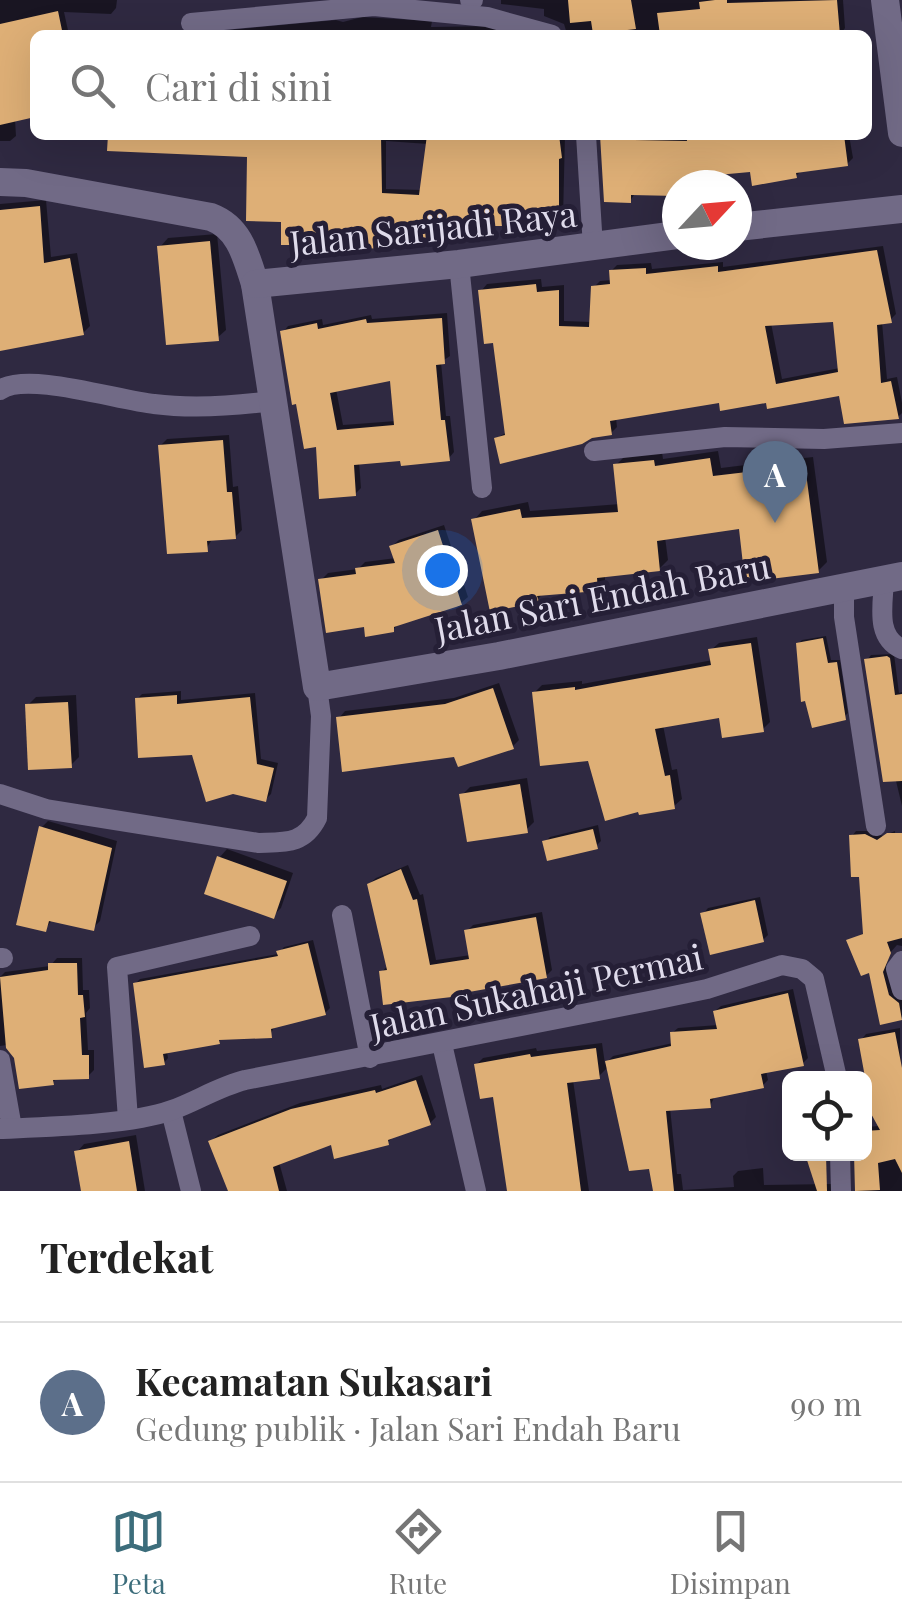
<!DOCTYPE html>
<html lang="id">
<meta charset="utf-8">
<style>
body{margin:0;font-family:"Playfair Display",serif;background:#f2f2f2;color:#222}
.controls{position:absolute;right:30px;bottom:30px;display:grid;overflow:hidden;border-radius:15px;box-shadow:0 10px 40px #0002}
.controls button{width:90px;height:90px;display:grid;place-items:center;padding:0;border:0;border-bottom:2px solid #e0e0e0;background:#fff;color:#222;font:50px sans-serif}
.compass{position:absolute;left:662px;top:170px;width:90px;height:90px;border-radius:50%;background:#fff;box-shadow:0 10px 40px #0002;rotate:64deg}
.you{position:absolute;left:442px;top:570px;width:35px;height:35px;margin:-25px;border:8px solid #fff;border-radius:50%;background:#1a73e8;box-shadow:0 0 0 15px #1a73e833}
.badge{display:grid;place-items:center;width:65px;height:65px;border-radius:50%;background:#3c6d7b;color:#fff;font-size:32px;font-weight:700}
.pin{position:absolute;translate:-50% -82px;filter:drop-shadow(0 2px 5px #0008)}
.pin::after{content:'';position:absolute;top:52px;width:35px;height:30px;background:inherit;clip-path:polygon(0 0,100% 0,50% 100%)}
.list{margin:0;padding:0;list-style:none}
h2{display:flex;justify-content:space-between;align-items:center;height:130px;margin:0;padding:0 40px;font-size:42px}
h2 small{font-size:32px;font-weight:400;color:#767676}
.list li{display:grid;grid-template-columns:65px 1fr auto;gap:30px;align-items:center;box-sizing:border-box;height:160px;padding:0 40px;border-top:2px solid #e0e0e0}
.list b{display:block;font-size:38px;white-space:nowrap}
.list p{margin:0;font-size:32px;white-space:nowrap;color:#767676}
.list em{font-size:32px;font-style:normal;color:#767676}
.icon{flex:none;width:55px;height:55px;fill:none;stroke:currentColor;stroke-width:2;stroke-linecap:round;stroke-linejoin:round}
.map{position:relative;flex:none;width:902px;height:1191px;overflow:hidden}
.search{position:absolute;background:#fff;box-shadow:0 10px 40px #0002;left:30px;right:30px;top:30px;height:110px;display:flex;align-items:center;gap:25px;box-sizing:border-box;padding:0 35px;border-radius:15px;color:#767676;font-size:38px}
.sheet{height:290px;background:#fff}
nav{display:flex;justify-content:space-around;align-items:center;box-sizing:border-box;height:140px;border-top:2px solid #e0e0e0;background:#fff;font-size:28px;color:#767676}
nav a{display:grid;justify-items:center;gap:5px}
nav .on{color:#3c6d7b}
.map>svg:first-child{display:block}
</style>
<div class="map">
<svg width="902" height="1191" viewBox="0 0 902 1191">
<rect width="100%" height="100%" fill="#2f2941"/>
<!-- shadow -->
<g fill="#0007" fill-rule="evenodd">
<polygon points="0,0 117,0 116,8 111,14 64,12 69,35 35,35 35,115 15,119 16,136 10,141 0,141"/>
<polygon points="501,0 843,0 845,28 840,35 608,35 608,30 567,34 564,24 544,16 544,9 501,4"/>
<polygon points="362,17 432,21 431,27 492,26 505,30 505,35 213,35 217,31 336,20 343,22"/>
<path d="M142,135H565L563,219L558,224H490L484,235L449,232L443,243L397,241L393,245L283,220L249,154ZM386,141L428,144L423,190L386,189Z"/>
<polygon points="603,135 849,135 853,158 847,164 802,170 796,176 752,170 690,175 689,185 677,185 677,193 636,192 630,201"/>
<polygon points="46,200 51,257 77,253 90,326 83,333 0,348 0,204"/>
<polygon points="217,234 226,330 217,338 160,247 168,238"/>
<path d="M883,246L896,314L890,320L882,322L887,379L897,377L902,403V413L898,417L841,393L768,400L721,401L616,418L617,427L611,433L497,438L507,432L495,340L481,291L487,284L541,279L542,287L564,285V321L592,322L594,287L600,281L612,280L611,271L617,265L651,263L652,269L723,262V267ZM836,319L840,368L782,379L771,323Z"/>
<path d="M447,313L450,356L441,362L446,416H450L454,452L449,458L359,462L361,488L355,494L319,444L283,332L288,326L322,319L323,325L371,315L372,319ZM393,378L396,421L343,425L336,389Z"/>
<polygon points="229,435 233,487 238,486 242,530 235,537 213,538 206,549 160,446 167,439"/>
<polygon points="718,451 721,468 813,457 827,562 818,571 741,526 665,537 668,560 659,569 605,574 605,580 597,588 544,592 537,600 474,520 482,511 528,502 530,511 620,504 616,465 625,456 662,452 663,459"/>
<polygon points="444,525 468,597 461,603 400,622 393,630 366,625 321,580 328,573 358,569 365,562 396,558 392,546 399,540"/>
<polygon points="826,636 831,660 840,660 848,713 844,717 807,698 798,644 802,640"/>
<polygon points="757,637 770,722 763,729 721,715 663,725 672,770 677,769 682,799 674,806 590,759 534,693 542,685 582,681 582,684 713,660 711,650 719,643"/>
<polygon points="894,654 899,693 902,692 902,806 867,660 871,655"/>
<polygon points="499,683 519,740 512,747 456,754 339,718 345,711 454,698"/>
<polygon points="181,691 181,700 255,693 261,759 278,763 271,794 266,799 194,752 137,699 142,694"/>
<polygon points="76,695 79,757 70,766 28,705 36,697"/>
<polygon points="527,778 534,822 526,830 462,795 470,787"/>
<polygon points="48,821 117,841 100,921 93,928 53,919 45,929 41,828"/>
<polygon points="598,825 601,841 596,846 545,842 550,837"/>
<polygon points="856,831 870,831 883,836 895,831 897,884 902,883 902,946 897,945 889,954 886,967 896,995 902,998 902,1017 882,1022 870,969 849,941 866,932 861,874 852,836"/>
<polygon points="227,849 293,873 281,908 273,916 219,858"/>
<polygon points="408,865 420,895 423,894 436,960 471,955 467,931 473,925 542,912 552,970 546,976 382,972 388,965 369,884 376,878"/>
<polygon points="760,897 768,935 763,940 703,914 708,908"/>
<polygon points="313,940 330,1008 325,1013 275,1026 270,1035 223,1038 219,1041 167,1051 168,1058 164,1063 135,984 140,979 278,954 284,947"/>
<polygon points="57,958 82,958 83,990 89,990 90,1008 86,1013 88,1050 94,1050 94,1070 88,1076 58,1077 52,1083 16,1057 7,1045 0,1046 0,977 5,972 50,966"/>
<polygon points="793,989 808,1058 803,1063 766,1071 768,1080 763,1085 715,1096 710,1106 670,1108 677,1174 681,1174 683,1190 734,1187 733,1176 738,1171 763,1168 764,1185 832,1184 834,1191 655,1191 651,1167 608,1067 599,1076 573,1080 589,1191 525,1191 495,1094 476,1065 483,1058 536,1048 537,1051 602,1043 605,1064 613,1056 673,1043 672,1033 678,1028 718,1025 715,1011 721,1006"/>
<polygon points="900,1028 902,1191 858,1191 856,1154 864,1154 864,1127 880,1126 864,1095 870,1086 861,1040 866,1034"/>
<polygon points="422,1075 436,1117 430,1123 395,1135 387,1143 332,1141 279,1162 287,1191 239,1191 211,1141 218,1135 300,1103 381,1085 382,1089"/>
<polygon points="136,1135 145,1191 83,1191 77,1152 84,1144"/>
</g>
<!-- building -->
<g fill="#deaf76" fill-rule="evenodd">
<polygon points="568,0 631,0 636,29 593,34 591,21 570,23"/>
<polygon points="715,0 727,0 727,3 837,0 840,35 660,35 657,13 700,9 699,2"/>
<polygon points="58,11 63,35 35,35 35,117 0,125 0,24"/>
<polygon points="108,135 338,135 338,140 381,136 382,193 419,195 427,135 559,135 562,158 559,159 559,226 486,226 485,238 445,234 444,246 394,243 394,248 335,249 335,245 281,245 281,222 246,221 247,157 107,151"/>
<polygon points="600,135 634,135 634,140 687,141 686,135 844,135 848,166 796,173 797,178 752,186 750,172 685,178 685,185 677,185 677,196 631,195 631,203 604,202"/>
<polygon points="40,206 44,263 70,258 84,335 0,351 0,210"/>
<polygon points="210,241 219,341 166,345 157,246"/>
<path d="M877,250L892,323L877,325L881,383L891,381L899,419L844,424L839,396L767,409L766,403L720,411L719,403L610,421L612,435L592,438L582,444L500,464L494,438L505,435L493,343L484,344L478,290L536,284L537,292L559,290V326L589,327L591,286L610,284L609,270L646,268V274L718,266V272ZM833,322L838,372L776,384L765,326Z"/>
<path d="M442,318L445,364L436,365L441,420H445L450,461L401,466L400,461L354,465L356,496L319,499L316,447L304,449L296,404L292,405L280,331L317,323L318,329L366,319L367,323ZM390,381L394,425L337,430L330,393Z"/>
<polygon points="223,440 227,492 232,492 236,539 207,541 208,552 167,554 158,445"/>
<polygon points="710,458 713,476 805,465 819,573 745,582 739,529 657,541 660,571 597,578 598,591 537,596 539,602 490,612 471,519 520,509 522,518 618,512 613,464 654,460 655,466"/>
<polygon points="438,530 462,605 394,627 394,632 365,637 364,627 326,633 318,579 356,574 355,568 395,563 389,546"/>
<polygon points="823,638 828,663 837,662 846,720 812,728 805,701 801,702 796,643"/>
<polygon points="751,643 764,732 722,738 719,718 655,729 665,776 670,775 675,809 639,815 638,812 605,821 588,761 540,766 532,692 575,687 575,690 711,665 708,649"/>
<polygon points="887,656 890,658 895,695 902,694 902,781 883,782 864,659"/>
<polygon points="493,688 514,749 458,767 454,757 342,772 336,717 445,704"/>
<polygon points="177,695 177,704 250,697 257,764 274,768 266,802 233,794 206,802 192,755 138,758 135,698"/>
<polygon points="68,702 72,768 28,770 25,704"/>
<polygon points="520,784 528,833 467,842 459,794"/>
<polygon points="39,826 112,848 94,931 49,921 46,932 16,925"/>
<polygon points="593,829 598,849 547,861 542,841"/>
<polygon points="887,833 902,833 902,938 887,942 891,953 883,972 889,995 899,1003 902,1020 880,1025 869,973 861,976 846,940 863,934 859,877 851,877 849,835 865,834 877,840"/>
<polygon points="217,856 287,881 274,919 204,894"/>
<polygon points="401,869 413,900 417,899 430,965 469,959 464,930 536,917 547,978 469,992 469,995 383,1005 379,971 387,970 367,884"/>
<polygon points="755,900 764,942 710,955 700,913"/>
<polygon points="308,943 326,1015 271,1029 272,1038 219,1040 220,1044 163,1054 165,1065 144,1068 133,983 278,956 276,951"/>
<polygon points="48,963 77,963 78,995 83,995 85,1017 80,1018 82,1055 89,1055 89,1079 53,1080 54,1085 19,1089 14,1058 6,1048 0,977 48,970"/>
<polygon points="788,993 804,1066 761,1074 764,1088 710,1099 711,1108 666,1111 674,1191 653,1191 649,1169 629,1171 605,1061 671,1046 670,1032 717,1029 713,1011"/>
<polygon points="895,1032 902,1068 902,1173 895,1159 878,1163 880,1190 855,1191 854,1154 864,1154 864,1131 880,1130 864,1101 867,1088 858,1039"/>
<polygon points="596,1048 600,1079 567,1083 581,1191 507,1191 493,1097 480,1099 474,1064 530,1054 531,1057"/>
<polygon points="416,1080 431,1125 388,1140 389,1145 334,1159 331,1145 273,1167 279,1191 228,1191 208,1141 291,1109 375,1090 376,1093"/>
<polygon points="129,1141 137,1191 81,1191 74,1151"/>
<polygon points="805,1154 826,1154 827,1191 817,1191"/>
</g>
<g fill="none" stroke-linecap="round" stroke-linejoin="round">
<!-- street -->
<g stroke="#716a86" stroke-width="20">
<polyline points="470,0 473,0"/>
<polyline points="191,23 374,6 487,17 552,35"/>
<polyline points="586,135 593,247"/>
<polyline points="459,264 482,488"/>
<path d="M0,390C27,371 120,401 154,404C193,409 234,406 272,401"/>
<polyline points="594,451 725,437 824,439 902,433"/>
<path d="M884,580C883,605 875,637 902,649"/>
<polyline points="844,588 844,617 876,826"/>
<path d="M0,794L46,809L259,843C286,842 304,844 317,818L321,716L317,687"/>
<polyline points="342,915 370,1058"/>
<polyline points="0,958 3,958"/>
<polyline points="902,961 896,969 902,990"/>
<polyline points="442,1044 476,1191"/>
<polyline points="0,1060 12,1128"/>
<polyline points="171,1111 191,1191"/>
<polyline points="128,1119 117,967 250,936"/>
<path d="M0,1129C46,1127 131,1125 172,1110C197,1101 218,1087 245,1080L654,1000L707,989L782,965L802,969L814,979L837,1078"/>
<polyline points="840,1154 841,1191"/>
</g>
<!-- secondary -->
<g stroke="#716a86" stroke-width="28">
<polyline points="885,0 902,133"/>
<path d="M0,182L26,183L211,217C240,228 246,256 255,284L317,687L499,656L902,576"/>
<polyline points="737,227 902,209"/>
<polyline points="255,284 459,264 677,235"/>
</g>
</g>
<g text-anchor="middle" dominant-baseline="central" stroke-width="10" stroke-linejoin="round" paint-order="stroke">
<!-- street labels -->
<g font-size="35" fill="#dfdbeb" stroke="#251f36">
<text transform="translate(433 227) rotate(-6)">Jalan Sarijadi Raya</text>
<text transform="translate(602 596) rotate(-11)">Jalan Sari Endah Baru</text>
<text transform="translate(536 990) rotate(-12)">Jalan Sukahaji Permai</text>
</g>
</g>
</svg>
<div class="controls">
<button><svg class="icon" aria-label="locate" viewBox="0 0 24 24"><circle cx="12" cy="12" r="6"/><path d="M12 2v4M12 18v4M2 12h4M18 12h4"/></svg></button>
</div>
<svg class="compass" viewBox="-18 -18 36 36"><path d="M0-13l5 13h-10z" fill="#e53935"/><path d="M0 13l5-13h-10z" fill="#767676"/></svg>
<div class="you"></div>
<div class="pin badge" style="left:775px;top:523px;background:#5c6f8a">A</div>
<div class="search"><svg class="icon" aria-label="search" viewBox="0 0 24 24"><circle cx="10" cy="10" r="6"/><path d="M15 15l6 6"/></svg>Cari di sini</div>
</div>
<section class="sheet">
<h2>Terdekat<small></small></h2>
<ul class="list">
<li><span class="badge" style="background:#5c6f8a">A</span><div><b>Kecamatan Sukasari</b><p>Gedung publik · Jalan Sari Endah Baru</p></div><em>90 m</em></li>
</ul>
</section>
<nav>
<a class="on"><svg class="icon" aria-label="map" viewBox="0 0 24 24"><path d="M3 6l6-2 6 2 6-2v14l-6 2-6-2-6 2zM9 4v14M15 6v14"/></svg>Peta</a>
<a><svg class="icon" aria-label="directions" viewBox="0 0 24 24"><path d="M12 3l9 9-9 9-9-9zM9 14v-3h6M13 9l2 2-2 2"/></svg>Rute</a>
<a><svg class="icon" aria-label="saved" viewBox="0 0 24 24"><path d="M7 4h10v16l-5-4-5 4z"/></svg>Disimpan</a>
</nav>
